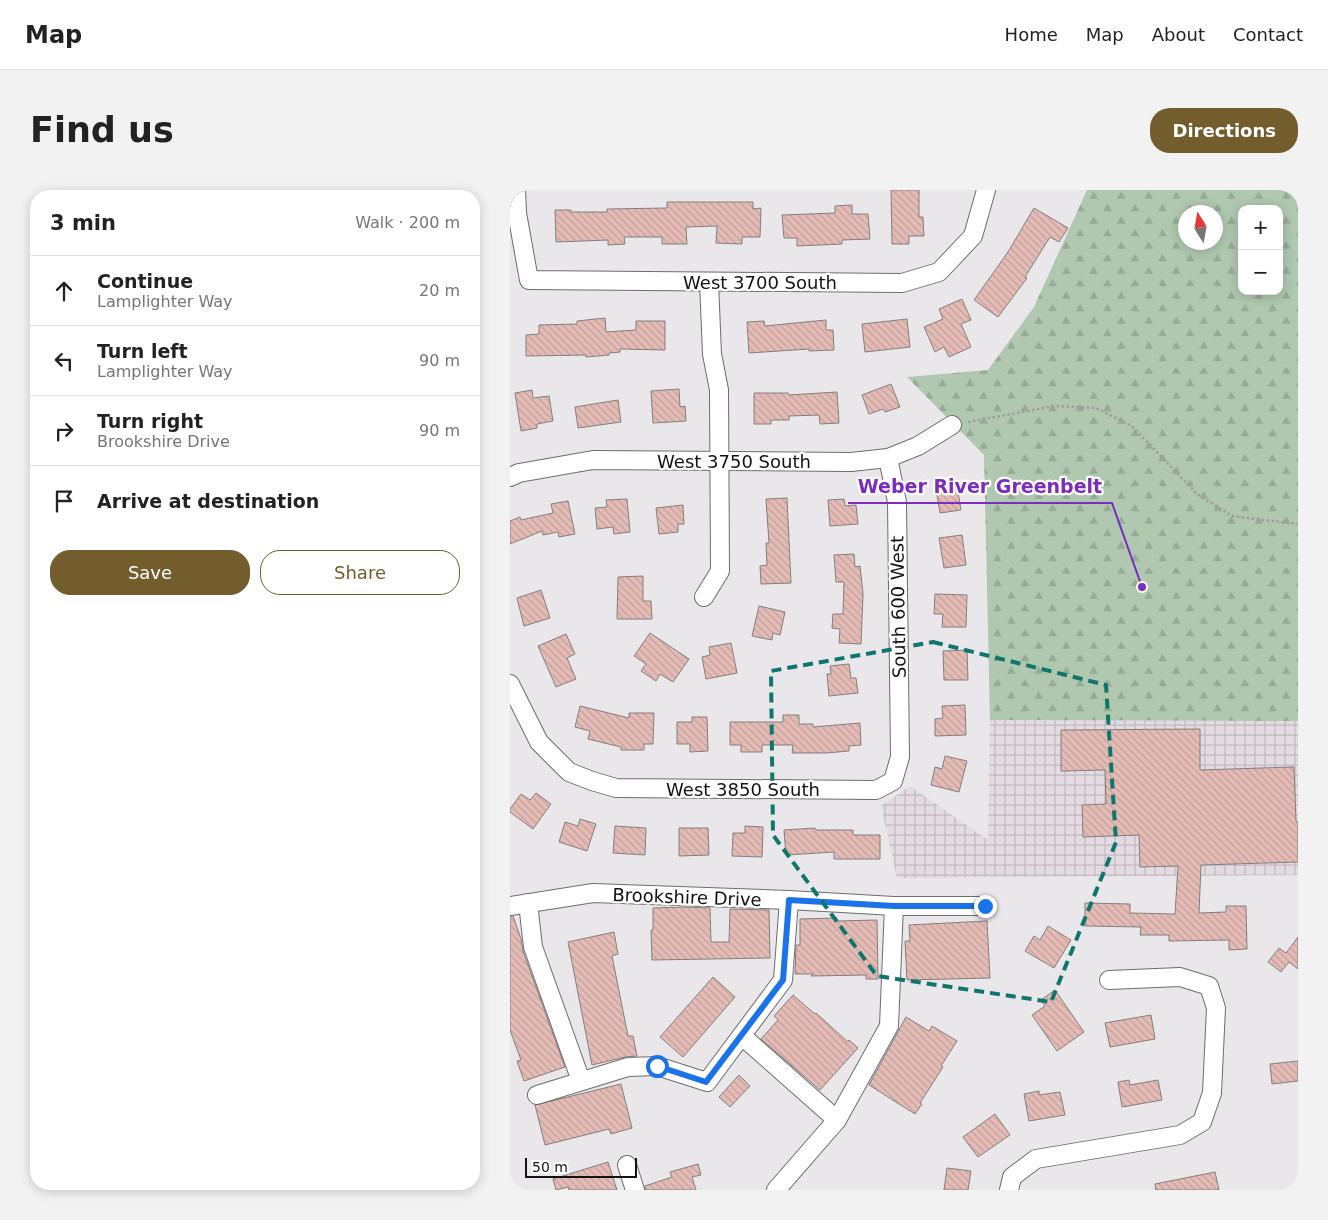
<!DOCTYPE html>
<meta charset="utf-8">
<style>
body{margin:0;font-family:"DejaVu Sans",sans-serif;background:#f2f2f2;color:#222}
.controls{position:absolute;right:15px;top:15px;display:grid;overflow:hidden;border-radius:10px;box-shadow:0 2px 12px #0003}
.controls button{width:45px;height:45px;display:grid;place-items:center;padding:0;border:0;border-bottom:1px solid #e0e0e0;background:#fff;color:#222;font:25px sans-serif}
.compass{position:absolute;left:668px;top:15px;width:45px;height:45px;border-radius:50%;background:#fff;box-shadow:0 2px 12px #0003;rotate:349deg}
.scale{position:absolute;left:15px;bottom:12px;width:112px;box-sizing:border-box;padding-left:5px;border:2px solid #121212;border-top:0;font-size:14px;line-height:18px;white-space:nowrap;color:#121212;-webkit-text-stroke:4px #fff;paint-order:stroke}
.stop{position:absolute;width:15px;height:15px;margin:-11px;border:4px solid #1a73e8;border-radius:50%;background:#fff}
.stop.end{background:#1a73e8;border-color:#fff;box-shadow:0 1px 5px #0008}
.list{margin:0;padding:0;list-style:none}
h2{display:flex;justify-content:space-between;align-items:center;height:65px;margin:0;padding:0 20px;font-size:21px}
h2 small{font-size:16px;font-weight:400;color:#767676}
.list li{display:grid;grid-template-columns:32px 1fr auto;gap:15px;align-items:center;box-sizing:border-box;height:70px;padding:0 20px;border-top:1px solid #e0e0e0}
.list b{display:block;font-size:19px;white-space:nowrap}
.list p{margin:0;font-size:16px;white-space:nowrap;color:#767676}
.list em{font-size:16px;font-style:normal;color:#767676}
.actions{display:flex;gap:10px;padding:15px 20px}
.actions a{flex:1;padding:11px 0;border:1px solid #745d2d;border-radius:20px;text-align:center;font-size:18px;color:#745d2d}
.actions .main{background:#745d2d;color:#fff}
.icon{flex:none;width:28px;height:28px;fill:none;stroke:currentColor;stroke-width:2;stroke-linecap:round;stroke-linejoin:round}
.map{position:relative;flex:none;width:788px;height:1000px;overflow:hidden;border-radius:20px}
header{display:flex;align-items:center;gap:30px;box-sizing:border-box;height:70px;padding:0 25px;background:#fff;border-bottom:1px solid #e0e0e0}
header strong{font-size:24px}
nav{display:flex;gap:28px;margin-inline-start:auto;font-size:18px}
.intro{display:flex;align-items:center;justify-content:space-between;box-sizing:border-box;height:120px;padding:0 30px}
h1{margin:0;font-size:35px}
.button{padding:12px 22px;border-radius:20px;background:#745d2d;color:#fff;font-size:18px;font-weight:700}
main{display:flex;gap:30px;padding:0 30px}
aside{flex:1;background:#fff;border-radius:20px;box-shadow:0 2px 12px #0003}
.map>svg:first-child{display:block}
</style>
<header>
<strong>Map</strong>
<nav><a>Home</a><a>Map</a><a>About</a><a>Contact</a></nav>
</header>
<div class="intro"><h1>Find us</h1><a class="button">Directions</a></div>
<main>
<aside>
<h2>3 min<small>Walk · 200 m</small></h2>
<ul class="list">
<li><svg class="icon" aria-label="ahead" viewBox="0 0 24 24"><path d="M12 20V5M6 11l6-6 6 6"/></svg><div><b>Continue</b><p>Lamplighter Way</p></div><em>20 m</em></li>
<li><svg class="icon" aria-label="left" viewBox="0 0 24 24"><path d="M17 20v-9H6M10 6l-5 5 5 5"/></svg><div><b>Turn left</b><p>Lamplighter Way</p></div><em>90 m</em></li>
<li><svg class="icon" aria-label="right" viewBox="0 0 24 24"><path d="M7 20v-9h11M14 6l5 5-5 5"/></svg><div><b>Turn right</b><p>Brookshire Drive</p></div><em>90 m</em></li>
<li><svg class="icon" aria-label="arrive" viewBox="0 0 24 24"><path d="M6 21V4h12l-3 4 3 4H6"/></svg><div><b>Arrive at destination</b></div></li>
</ul>
<div class="actions"><a class="main">Save</a><a>Share</a></div>
</aside>
<div class="map">
<svg width="788" height="1000" viewBox="0 0 788 1000">
<defs>
<pattern id="industrial-grid" width="8" height="8" patternUnits="userSpaceOnUse" patternTransform="scale(1.25)"><rect width="8" height="8" fill="#e3dae2"/><path d="M0 4h8M4 0v8" fill="none" stroke="#c2bac1"/></pattern>
<pattern id="forest-firs" width="22" height="20" patternUnits="userSpaceOnUse" patternTransform="scale(1.25)"><rect width="22" height="20" fill="#b0c8af"/><path d="M5 1l3.5 6h-7zM16 11l3.5 6h-7z" fill="#96ab96"/></pattern>
<pattern id="building-back-hatch" width="6" height="6" patternUnits="userSpaceOnUse" patternTransform="scale(1.25)"><rect width="6" height="6" fill="#e4bbb5"/><path d="M-1 5l2 2M0 0l6 6M5-1l2 2" fill="none" stroke="#c3a09b"/></pattern>
</defs>
<rect width="100%" height="100%" fill="#eae7ea"/>
<!-- industrial -->
<polygon fill="url(#industrial-grid)" points="480,530 788,531 788,685 387,688 371,616 400,596 478,650"/>
<!-- forest -->
<path fill="url(#forest-firs)" fill-rule="evenodd" d="M577,0H788V531L480,530L474,265L397,187L478,180L524,117ZM732,19H769V101H732ZM676,22H706V52H676Z"/>
<!-- building -->
<g fill="url(#building-back-hatch)" stroke="#827f7e">
<polygon points="381,0 409,0 409,27 413,27 414,46 399,46 399,54 382,54"/>
<polygon points="157,12 243,12 243,19 251,18 250,47 232,47 232,54 206,53 207,36 176,37 177,54 152,54 152,47 114,47 115,54 98,55 98,50 46,52 45,20 61,20 61,22 97,22 97,19 157,18"/>
<polygon points="342,15 342,24 358,24 360,49 332,50 332,54 287,56 287,48 274,48 272,25 325,23 325,16"/>
<polygon points="524,18 558,38 549,52 540,47 515,87 517,88 488,127 464,110 498,62"/>
<polygon points="452,109 461,130 451,134 461,157 439,167 434,157 425,162 414,137 433,129 429,119"/>
<polygon points="95,128 96,142 126,140 126,131 155,131 155,160 110,159 110,162 99,163 99,165 76,167 76,165 16,166 16,145 29,144 29,135 67,134 67,131"/>
<polygon points="397,129 400,157 355,162 352,134"/>
<polygon points="316,130 316,140 323,140 324,160 299,161 299,159 239,163 237,132 254,131 255,136"/>
<polygon points="381,194 390,217 375,222 373,219 359,224 352,205"/>
<polygon points="169,199 170,217 175,216 176,231 143,233 141,201"/>
<polygon points="22,200 23,208 39,206 43,231 27,234 27,238 11,241 5,203"/>
<polygon points="327,202 329,233 310,234 309,225 279,226 279,230 261,230 261,234 244,234 244,203 278,203 279,205"/>
<polygon points="108,210 111,232 68,238 65,217"/>
<polygon points="446,290 451,320 430,323 425,293"/>
<polygon points="277,308 281,393 251,394 250,376 257,375 256,353 259,353 256,309"/>
<polygon points="117,309 120,342 104,344 103,337 87,339 85,318 97,317 96,310"/>
<polygon points="334,309 335,316 346,315 348,334 320,336 318,310"/>
<polygon points="58,311 65,344 49,347 48,342 33,345 32,341 0,354 0,331 10,327 11,330 43,323 41,314"/>
<polygon points="173,315 174,334 168,334 168,342 149,344 146,318"/>
<polygon points="452,345 456,375 434,378 429,348"/>
<polygon points="344,364 345,377 350,376 353,404 351,454 329,453 330,439 322,438 323,424 333,424 334,392 326,392 324,365"/>
<polygon points="133,386 133,411 141,411 142,429 107,429 108,387"/>
<polygon points="31,400 40,428 14,436 7,408"/>
<polygon points="425,404 457,405 456,437 432,437 433,424 424,424"/>
<polygon points="249,416 275,422 270,445 263,443 262,450 242,446"/>
<polygon points="140,443 179,469 163,492 150,484 146,491 131,481 136,474 124,466"/>
<polygon points="56,444 65,464 57,468 66,489 46,497 28,456"/>
<polygon points="221,453 227,483 196,489 192,467 200,465 199,457"/>
<polygon points="457,460 458,490 434,490 433,461"/>
<polygon points="339,474 341,488 346,488 348,503 319,506 317,484 321,484 320,476"/>
<polygon points="455,515 456,545 425,546 425,529 433,528 432,516"/>
<polygon points="70,516 119,528 119,523 144,523 143,554 134,554 134,560 111,560 111,557 78,549 80,541 65,537"/>
<polygon points="273,525 289,525 289,534 303,534 303,537 350,533 351,555 339,556 339,561 316,563 282,563 283,555 252,555 252,562 231,562 231,555 220,555 220,532 273,532"/>
<polygon points="182,527 197,527 198,561 180,562 180,554 167,554 167,532 182,532"/>
<polygon points="690,539 690,580 784,577 786,632 788,632 788,672 691,675 689,723 716,722 716,716 736,716 737,759 719,760 719,750 659,751 659,745 630,745 631,737 575,736 575,713 620,714 620,723 665,724 668,676 630,677 629,645 573,647 572,615 596,614 595,580 551,581 551,540"/>
<polygon points="435,566 457,571 449,602 421,595 425,577 432,579"/>
<polygon points="26,603 41,614 23,639 0,622 0,619 11,604 20,610"/>
<polygon points="70,629 86,634 77,661 49,652 55,632 68,636"/>
<polygon points="105,636 136,638 135,665 103,663"/>
<polygon points="235,636 253,637 252,667 222,666 223,643 235,643"/>
<polygon points="169,638 198,638 199,665 169,666"/>
<polygon points="305,638 306,640 343,640 343,645 370,645 370,669 324,669 324,662 276,665 274,640"/>
<polygon points="177,717 200,718 201,752 219,752 220,719 259,720 260,768 142,770 141,740 143,740 143,718"/>
<polygon points="0,726 3,726 11,749 13,761 55,877 14,891 7,871 11,870 0,840"/>
<polygon points="327,728 327,731 367,730 368,789 356,789 356,785 301,786 303,784 285,784 286,755 290,755 290,729"/>
<polygon points="477,731 480,788 397,790 395,751 400,751 399,735"/>
<polygon points="538,736 561,750 544,778 515,761 524,746 530,750"/>
<polygon points="104,742 108,764 102,766 118,846 123,846 127,866 115,867 82,875 58,752"/>
<polygon points="788,747 788,779 779,772 771,782 758,772 769,758 776,763"/>
<polygon points="203,787 225,807 173,867 150,847"/>
<polygon points="545,800 574,842 547,861 522,825 535,816 531,810"/>
<polygon points="283,805 305,824 306,823 338,852 339,850 348,858 310,900 251,849 268,830 264,826"/>
<polygon points="641,825 645,849 600,857 595,833"/>
<polygon points="396,827 419,841 422,836 447,851 431,876 433,877 410,913 412,914 405,924 359,895"/>
<polygon points="788,871 788,891 762,894 760,874"/>
<polygon points="229,885 240,896 220,917 209,907"/>
<polygon points="619,890 620,895 648,890 652,910 612,917 608,892"/>
<polygon points="111,894 122,938 101,944 99,939 35,955 25,915"/>
<polygon points="529,901 529,905 550,902 555,925 519,931 514,904"/>
<polygon points="485,924 500,945 468,967 453,947"/>
<polygon points="98,972 107,1000 59,1000 58,997 46,1000 43,989"/>
<polygon points="188,974 191,985 182,987 186,1000 135,1000 135,996 162,987 160,982"/>
<polygon points="437,978 461,981 458,1000 434,1000"/>
<polygon points="705,982 709,1000 646,1000 645,994"/>
</g>
<g fill="none" stroke-linecap="round" stroke-linejoin="round">
<!-- minor casing -->
<g stroke="#6e6c6e" stroke-width="20">
<g id="minor">
<polyline points="6,0 7,23 19,90 392,93 429,82 463,46 476,0"/>
<polyline points="0,287 9,283 83,270 341,272 378,268 408,256 442,235"/>
<polyline points="194,407 210,381 209,200 202,164 199,92"/>
<polyline points="0,494 29,552 59,582 82,591 106,598 366,600 383,591 390,567 387,312 378,268"/>
<polyline points="18,713 23,757 71,891"/>
<polyline points="0,716 83,703 279,710 384,716 475,716"/>
<polyline points="232,846 327,930"/>
<polyline points="27,905 118,877 147,876 197,892 273,790 279,710"/>
<polyline points="117,975 125,1000"/>
<polyline points="266,1000 327,930 379,836 384,716"/>
<polyline points="499,1000 502,987 526,969 670,945 692,932 702,903 706,818 699,796 670,787 599,790"/>
</g>
</g>
<!-- path -->
<g stroke="#9f9d9f" stroke-width="2.5" stroke-dasharray="2.5 2.5" stroke-linecap="butt">
<polyline points="784,0 788,14"/>
<polyline points="458,232 545,216 586,218 622,236 687,304 722,326 788,334"/>
</g>
<!-- minor -->
<use href="#minor" stroke="#fff" stroke-width="18"/>
</g>
<g fill="none" stroke-linecap="round" stroke-linejoin="round">
<!-- route -->
<polyline stroke="#1a73e8" stroke-width="6" points="147,876 196,892 273,790 279,710 384,716 475,716"/>
</g>
<!-- marked area -->
<path fill="none" stroke="#0f766e" stroke-width="4" stroke-dasharray="10 6" stroke-linejoin="round" d="M423,452L596,495L606,652L541,812L367,786L263,645L261,481Z"/>
<g text-anchor="middle" dominant-baseline="central" stroke-width="4.5" stroke-linejoin="round" paint-order="stroke">
<!-- street labels -->
<g font-size="18" fill="#121212" stroke="#fff">
<text x="250" y="92">West 3700 South</text>
<text x="224" y="271">West 3750 South</text>
<text transform="translate(388 417) rotate(-91)">South 600 West</text>
<text x="233" y="599">West 3850 South</text>
<text transform="translate(177 707) rotate(2)">Brookshire Drive</text>
</g>
</g>
<!-- callouts -->
<path fill="none" stroke="#7b2cbf" stroke-width="2" d="M632 397L602 313H338"/>
<circle fill="#7b2cbf" stroke="#fff" stroke-width="2" cx="632" cy="397" r="5"/>
<g font-size="19" text-anchor="middle" font-weight="bold" fill="#7b2cbf" stroke="#fff" stroke-width="4.5" stroke-linejoin="round" paint-order="stroke">
<text x="470" y="303">Weber River Greenbelt</text>
</g>
</svg>
<div class="controls">
<button>+</button>
<button>−</button>
</div>
<svg class="compass" viewBox="-18 -18 36 36"><path d="M0-13l5 13h-10z" fill="#e53935"/><path d="M0 13l5-13h-10z" fill="#767676"/></svg>
<div class="scale">50 m</div>
<div class="stop" style="left:147px;top:876px"></div>
<div class="stop end" style="left:475px;top:716px"></div>
</div>
</main>
